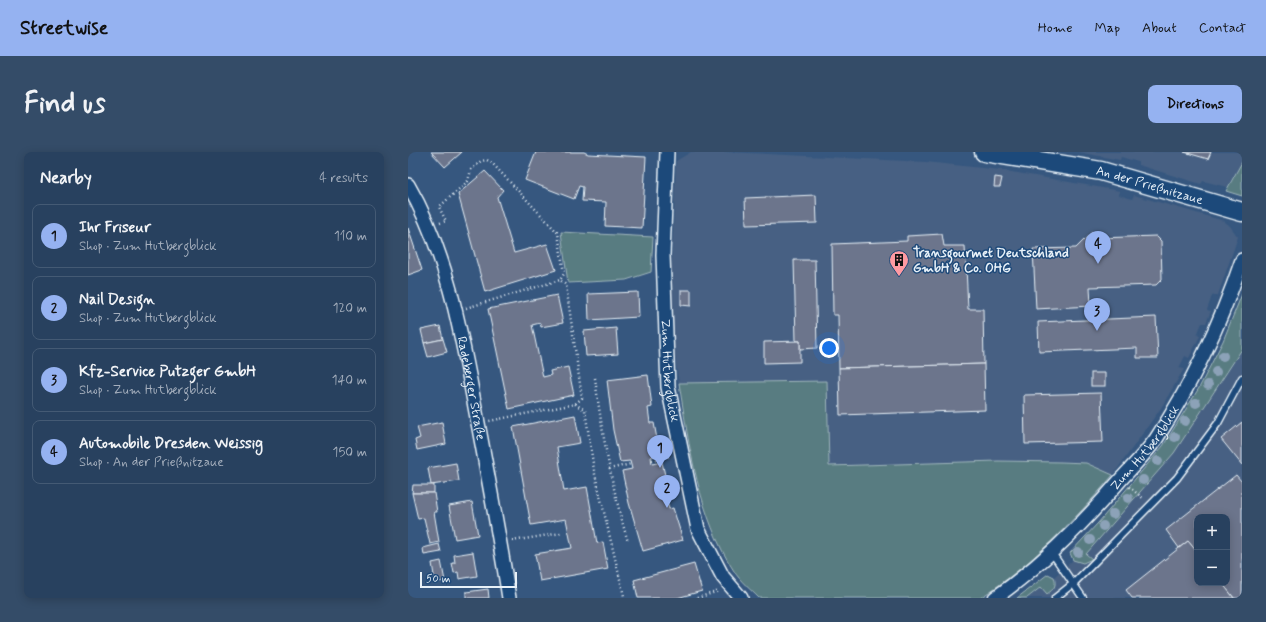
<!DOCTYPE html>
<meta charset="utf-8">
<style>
body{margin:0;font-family:Mynerve,sans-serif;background:#344c68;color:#f1f3f6}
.controls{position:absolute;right:12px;bottom:12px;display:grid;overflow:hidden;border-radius:8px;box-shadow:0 2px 10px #0003}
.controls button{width:36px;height:36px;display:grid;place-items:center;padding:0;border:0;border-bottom:1px solid #445a74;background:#28415f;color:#f1f3f6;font:20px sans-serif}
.scale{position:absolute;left:12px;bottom:10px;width:97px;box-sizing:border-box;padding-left:4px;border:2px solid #e8f1f8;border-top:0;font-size:11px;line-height:14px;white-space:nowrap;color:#e8f1f8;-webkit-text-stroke:3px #1f4a7a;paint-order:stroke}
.you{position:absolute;left:421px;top:196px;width:14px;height:14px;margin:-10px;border:3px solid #fff;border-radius:50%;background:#1a73e8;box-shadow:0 0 0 6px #1a73e833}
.badge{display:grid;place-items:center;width:26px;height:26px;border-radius:50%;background:#95b2f1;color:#111;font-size:13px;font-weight:700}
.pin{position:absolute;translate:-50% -33px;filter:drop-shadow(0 1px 2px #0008)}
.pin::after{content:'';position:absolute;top:21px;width:14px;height:12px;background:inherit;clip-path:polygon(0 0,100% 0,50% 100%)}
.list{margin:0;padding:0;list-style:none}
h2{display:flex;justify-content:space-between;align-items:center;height:52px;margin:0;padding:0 16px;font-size:17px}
h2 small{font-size:13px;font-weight:400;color:#a5afbd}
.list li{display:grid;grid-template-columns:26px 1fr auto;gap:12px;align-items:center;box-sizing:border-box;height:64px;margin:0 8px 8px;padding:0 8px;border:1px solid #445a74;border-radius:8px}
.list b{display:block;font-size:15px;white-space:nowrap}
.list p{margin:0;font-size:13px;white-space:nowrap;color:#a5afbd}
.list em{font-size:13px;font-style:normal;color:#a5afbd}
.map{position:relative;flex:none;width:834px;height:446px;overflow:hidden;border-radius:8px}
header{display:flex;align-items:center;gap:24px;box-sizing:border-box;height:56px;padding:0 20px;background:#95b2f1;color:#111}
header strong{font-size:19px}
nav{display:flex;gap:22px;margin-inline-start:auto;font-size:14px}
.intro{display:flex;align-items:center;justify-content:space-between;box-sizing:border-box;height:96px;padding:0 24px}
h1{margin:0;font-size:28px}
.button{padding:10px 18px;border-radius:8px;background:#95b2f1;color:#111;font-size:14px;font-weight:700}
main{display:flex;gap:24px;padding:0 24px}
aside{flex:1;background:#28415f;border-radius:8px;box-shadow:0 2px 10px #0003}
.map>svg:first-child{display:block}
</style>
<header>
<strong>Streetwise</strong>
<nav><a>Home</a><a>Map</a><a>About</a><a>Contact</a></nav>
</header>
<div class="intro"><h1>Find us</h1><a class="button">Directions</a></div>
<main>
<aside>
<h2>Nearby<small>4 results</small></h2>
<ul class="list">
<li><span class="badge">1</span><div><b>Ihr Friseur</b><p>Shop · Zum Hutbergblick</p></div><em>110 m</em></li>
<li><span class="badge">2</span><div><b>Nail Design</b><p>Shop · Zum Hutbergblick</p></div><em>120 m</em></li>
<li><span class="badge">3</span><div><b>Kfz-Service Putzger GmbH</b><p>Shop · Zum Hutbergblick</p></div><em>140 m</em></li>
<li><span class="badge">4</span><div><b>Automobile Dresden Weissig</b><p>Shop · An der Prießnitzaue</p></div><em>150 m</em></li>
</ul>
</aside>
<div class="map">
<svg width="834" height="446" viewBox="0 0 834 446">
<rect width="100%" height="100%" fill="#36577f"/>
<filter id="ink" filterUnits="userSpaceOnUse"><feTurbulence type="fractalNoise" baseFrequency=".025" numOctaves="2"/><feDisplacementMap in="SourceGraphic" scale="8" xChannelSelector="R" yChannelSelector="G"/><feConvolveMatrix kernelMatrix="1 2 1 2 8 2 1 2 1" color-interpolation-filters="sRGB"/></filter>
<g filter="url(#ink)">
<!-- built -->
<g fill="#466083" fill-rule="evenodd">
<polygon points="283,0 319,0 518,10 593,18 712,39 711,43 724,47 726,43 816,69 822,74 830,85 810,143 804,144 799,158 803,159 798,171 794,171 789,183 792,184 781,206 777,204 771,216 776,217 753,256 705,323 678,311 653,310 590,309 421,314 418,229 271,231 265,193 263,115 265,81 268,9"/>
<polygon points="670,0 834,0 834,10 819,35 795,29 793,32 730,13 730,10 713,5 712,8"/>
<path d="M834,197V446H619L633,435L640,442L648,431L646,425L665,408L675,411L684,407L678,402L765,301ZM789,365H819V431H789Z"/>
</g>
<!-- green -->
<g fill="#587c81" stroke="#a0b6bc">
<polygon points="834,10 834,44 818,39"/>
<polygon points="153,80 245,85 243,120 218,128 160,131"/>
<polygon points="834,142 834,197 766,301 678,402 684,407 675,411 665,408 662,401 690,371 755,294 791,236 815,189"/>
<path d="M419,229L421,314L590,309L653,310L678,311L705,323C666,369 622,414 572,446H351C343,438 332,429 326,419C291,365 281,294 271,231Z"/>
<path d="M640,422L646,425C649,434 646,437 639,442L633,435L619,446H609Z"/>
</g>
<!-- building -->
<g fill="#6c758c" stroke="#e8f1f8">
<polygon points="23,0 54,0 37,15"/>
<polygon points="128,0 176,0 180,2 238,5 234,76 197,74 198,50 174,49 175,35 171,34 166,47 117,28"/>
<polygon points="776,0 803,0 800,7"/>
<polygon points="77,19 95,38 89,45 106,101 139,92 148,118 77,140 50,42"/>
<polygon points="587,25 594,26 592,35 586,35"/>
<polygon points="408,43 409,71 338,73 337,46"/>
<polygon points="0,76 14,118 0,123"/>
<polygon points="684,80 691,86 748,84 753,89 754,127 748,133 682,135 683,154 628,157 625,97 668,96"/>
<polygon points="534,82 536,94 557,94 560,157 575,157 576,212 431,216 430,163 425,163 424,92 499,89 499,84"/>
<polygon points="386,108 407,108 409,196 392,197 392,189 388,189"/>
<polygon points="273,138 283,138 283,154 273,153"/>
<polygon points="230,140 231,165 181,168 180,142"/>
<polygon points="149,143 155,171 133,175 132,171 124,173 135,225 143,223 142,219 160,215 166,243 101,257 80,157"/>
<polygon points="748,165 750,206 729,206 729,196 631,200 630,170"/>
<polygon points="32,174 35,187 16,191 13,178"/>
<polygon points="208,176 210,202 178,204 176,179"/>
<polygon points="35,187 39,200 20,205 16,191"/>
<polygon points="392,189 392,210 356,211 356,190"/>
<polygon points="576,212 577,258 432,263 431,216"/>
<rect x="683" y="221" width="14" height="13"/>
<polygon points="240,223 244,255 240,256 242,271 246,271 252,303 243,305 244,312 254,310 261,341 257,342 261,357 265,356 275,388 235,399 221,351 214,319 224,317 222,309 212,310 205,278 199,228"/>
<polygon points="693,241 695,290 617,292 616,243"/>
<polygon points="167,263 172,291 149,295 156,339 179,335 189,391 195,390 200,417 132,429 127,402 164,396 158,367 123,373 105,275"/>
<polygon points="34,270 38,292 9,298 7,288 12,286 9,275"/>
<polygon points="834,270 834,313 813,287"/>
<polygon points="48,311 51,329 23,333 20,316"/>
<polygon points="828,323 834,330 834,446 826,446 814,431 819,431 819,365 789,365 789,400 780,389 771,396 758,378"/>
<polygon points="5,333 26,333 26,341 4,341"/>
<polygon points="4,341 26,341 29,360 26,360 31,390 22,392 16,366 10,367"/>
<polygon points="64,350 70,383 47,387 41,354"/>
<polygon points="780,389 789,400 789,431 814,431 826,446 724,446 718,438"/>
<polygon points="31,392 33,400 16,403 15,396"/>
<polygon points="65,400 69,424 51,427 50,420 46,421 44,411 47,411 46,403"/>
<polygon points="33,409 37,429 27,430 24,411"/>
<polygon points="286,412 294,439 269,446 230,446 226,428"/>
<polygon points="80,437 81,446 58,446 58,440"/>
</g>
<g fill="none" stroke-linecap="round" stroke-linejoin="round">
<!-- lane casing -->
<g stroke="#e8f1f8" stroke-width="9">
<g id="lane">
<polyline points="644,401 675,446"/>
<polyline points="647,446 666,431 769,326 810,271 834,226"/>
</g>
</g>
<!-- street casing -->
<g stroke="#e8f1f8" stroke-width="16">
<g id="street">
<path id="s1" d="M259,0L255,103L260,235L290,377L315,425L333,446"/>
<path id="s2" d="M0,33C39,100 53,180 67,255C79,319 91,382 101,446"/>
<path id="s3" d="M587,446C635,412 676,371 714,326C725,314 738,301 748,287C784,232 813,170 834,108"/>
</g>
</g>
<!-- secondary casing -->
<g stroke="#e8f1f8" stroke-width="21">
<g id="secondary">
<path id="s4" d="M576,0L693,19L834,60"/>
</g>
</g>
<!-- path -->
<g stroke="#e8f1f8" stroke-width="2.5" stroke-dasharray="1 3" stroke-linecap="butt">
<polyline points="32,71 38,69 31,55 60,29 63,18 73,9 79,8 84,11 150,81 156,122 152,128 158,133 174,246 167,252 81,269"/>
<polyline points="58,156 152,128"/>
<path d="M187,226C194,282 204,336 220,390"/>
<polyline points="167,252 177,258 186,318 216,444 215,446"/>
<polyline points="244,308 263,304"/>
<polyline points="201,317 223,312"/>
<polyline points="721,335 736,347"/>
<polyline points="104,389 153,381"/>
<polyline points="289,446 311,439"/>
</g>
<!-- lane -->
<use href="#lane" stroke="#1f4a7a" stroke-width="6"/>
<!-- street -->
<use href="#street" stroke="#1f4a7a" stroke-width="13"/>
<!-- secondary -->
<use href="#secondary" stroke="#1f4a7a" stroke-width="18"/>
</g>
<!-- trees -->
<g fill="#8ca2b8">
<circle cx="815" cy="204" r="5"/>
<circle cx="808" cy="220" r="5"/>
<circle cx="800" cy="233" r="5"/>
<circle cx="788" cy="251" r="5"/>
<circle cx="777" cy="269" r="5"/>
<circle cx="767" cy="285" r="5"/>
<circle cx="750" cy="309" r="5"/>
<circle cx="735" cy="328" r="5"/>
<circle cx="720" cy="346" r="5"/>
<circle cx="705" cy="362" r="5"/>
<circle cx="695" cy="374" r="5"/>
<circle cx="682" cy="388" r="5"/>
<circle cx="670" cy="400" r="5"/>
</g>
</g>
<!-- icons -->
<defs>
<g id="building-pin" transform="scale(1)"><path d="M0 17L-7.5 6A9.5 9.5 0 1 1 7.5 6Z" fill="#ff9aa2" stroke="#1f4a7a"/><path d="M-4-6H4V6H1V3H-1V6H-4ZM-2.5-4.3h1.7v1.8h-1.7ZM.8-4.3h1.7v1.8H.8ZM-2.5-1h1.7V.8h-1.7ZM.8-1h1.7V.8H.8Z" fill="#111"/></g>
</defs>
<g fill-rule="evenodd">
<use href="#building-pin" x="491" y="108"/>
</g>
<g text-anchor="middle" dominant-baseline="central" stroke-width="3" stroke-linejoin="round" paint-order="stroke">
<!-- street labels -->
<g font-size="13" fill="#e8f1f8" stroke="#1f4a7a">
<text stroke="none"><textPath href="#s4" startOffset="169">An der Prießnitzaue</textPath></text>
<text stroke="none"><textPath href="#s1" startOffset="219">Zum Hutbergblick</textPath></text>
<text stroke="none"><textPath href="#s2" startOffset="214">Radeberger Straße</textPath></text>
<text stroke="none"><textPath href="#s3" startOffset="213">Zum Hutbergblick</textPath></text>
</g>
<!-- poi labels -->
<g font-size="13" font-weight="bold" fill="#e8f1f8" stroke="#1f4a7a" text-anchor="start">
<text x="505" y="101">Transgourmet Deutschland<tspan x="505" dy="15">GmbH &amp; Co. OHG</tspan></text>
</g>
</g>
</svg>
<div class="controls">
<button>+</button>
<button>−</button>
</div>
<div class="scale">50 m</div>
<div class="you"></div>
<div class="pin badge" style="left:252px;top:316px">1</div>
<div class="pin badge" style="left:259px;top:356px">2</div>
<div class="pin badge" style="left:689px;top:179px">3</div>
<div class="pin badge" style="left:690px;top:112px">4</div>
</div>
</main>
